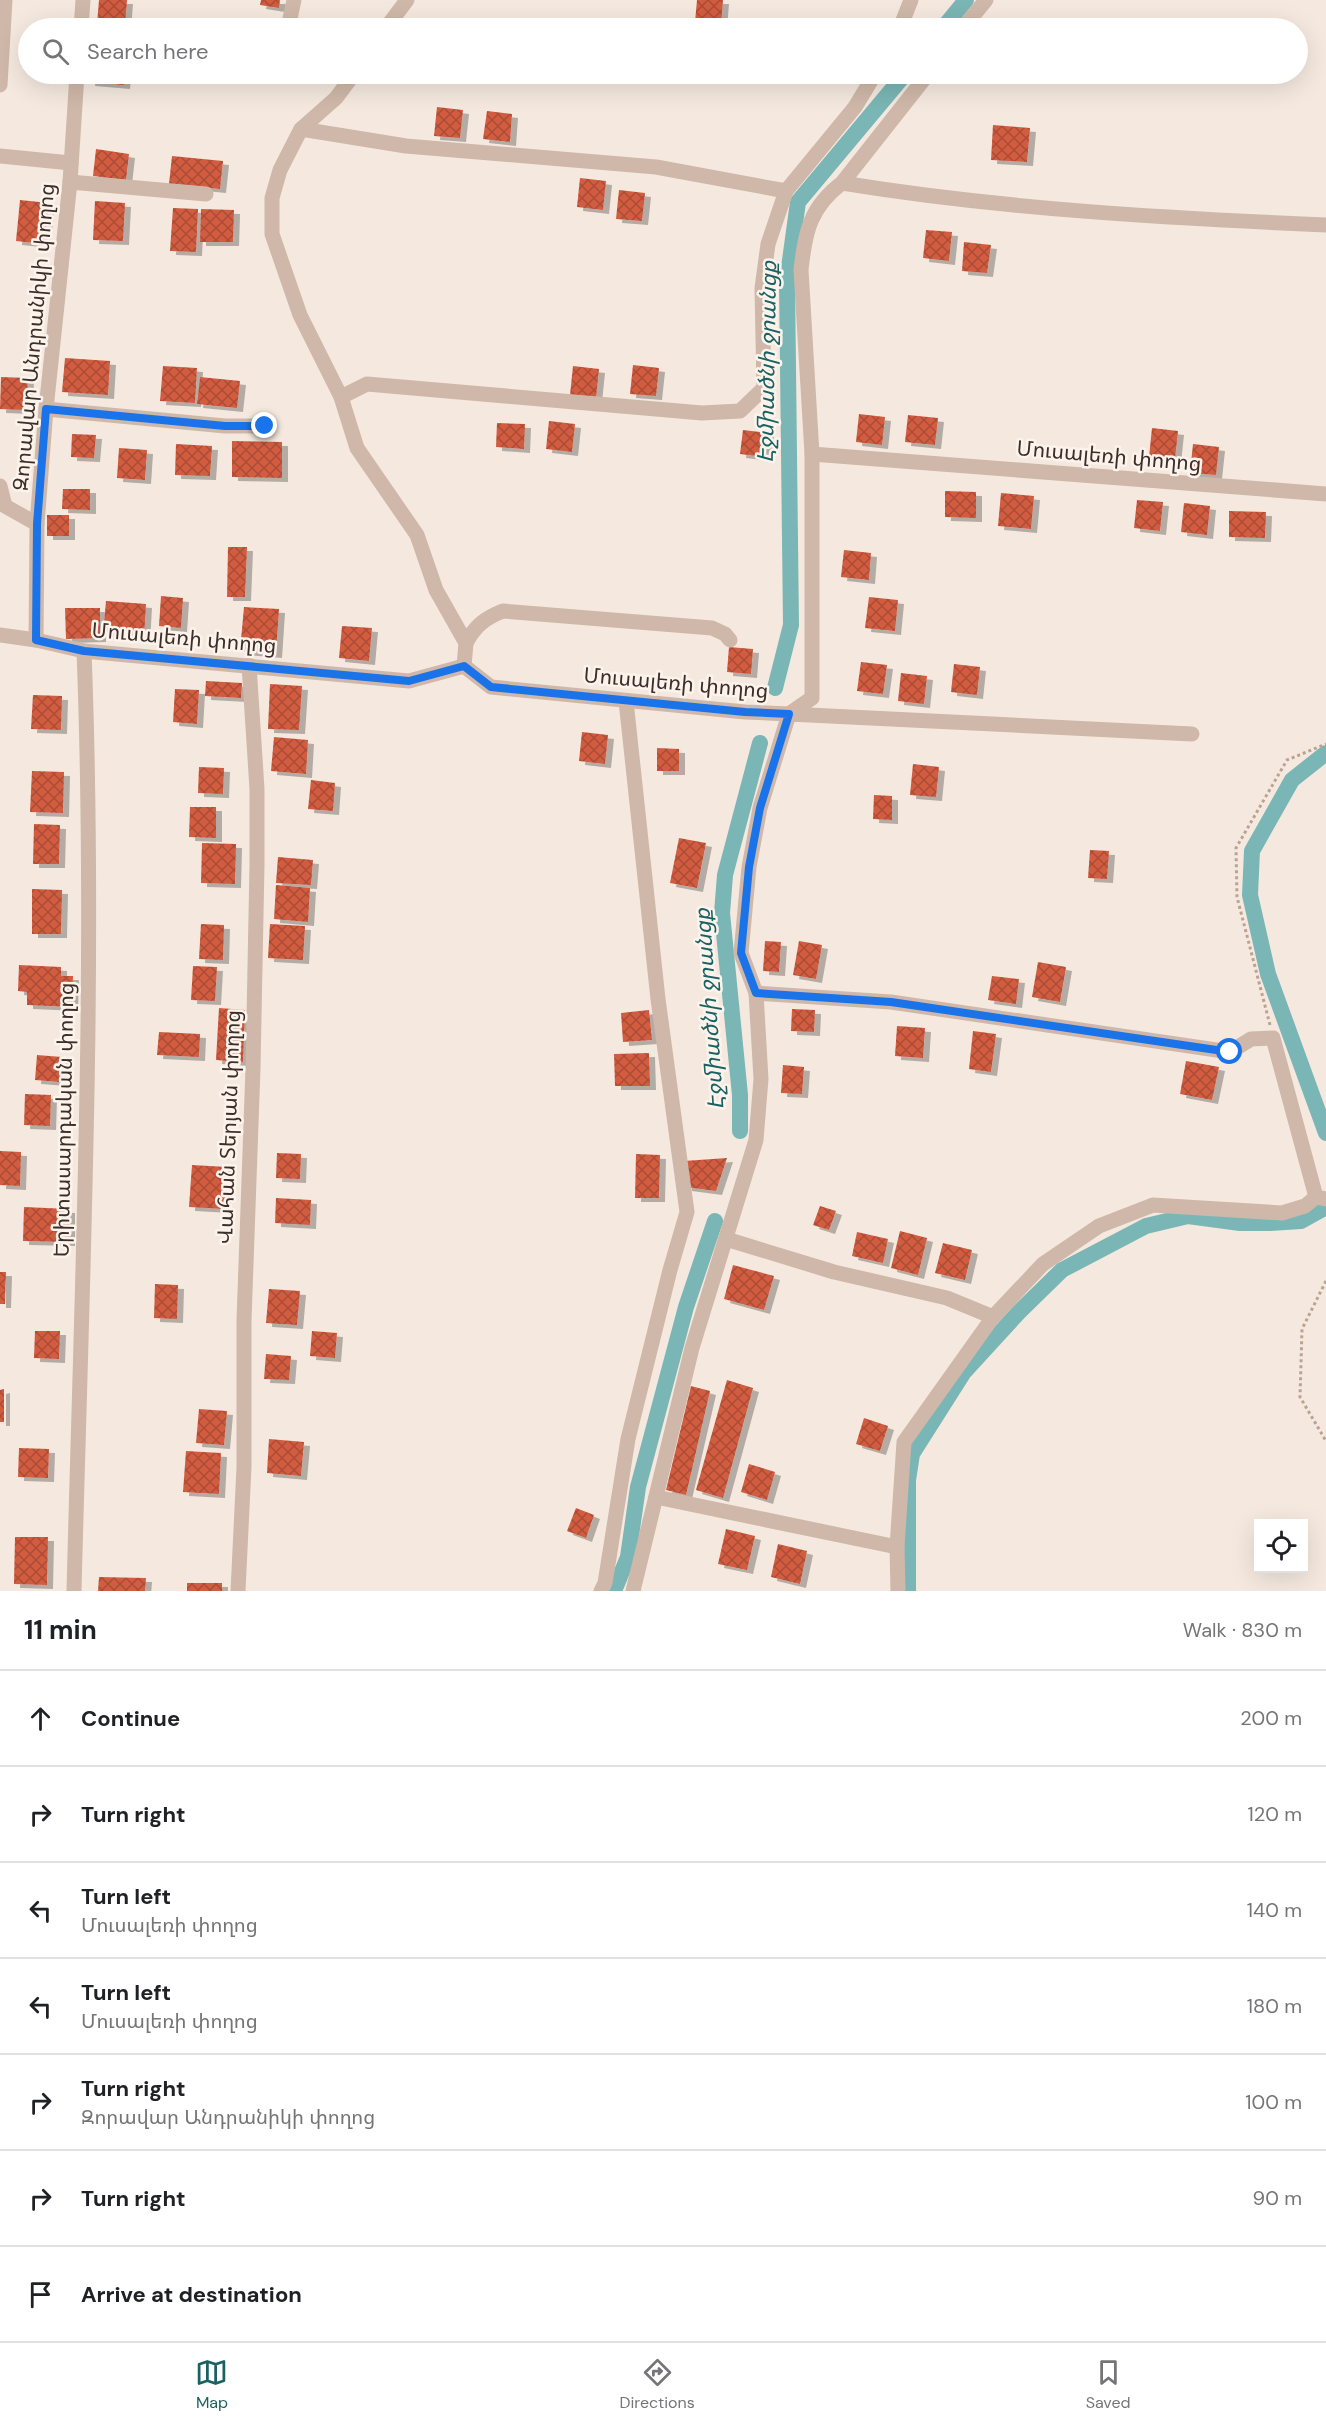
<!DOCTYPE html>
<meta charset="utf-8">
<style>
body{margin:0;font-family:"DM Sans","Noto Sans Armenian",sans-serif;background:#f6f6f6;color:#202124}
.controls{position:absolute;right:18px;bottom:18px;display:grid;overflow:hidden;border-radius:0px;box-shadow:0 6px 24px #0002}
.controls button{width:54px;height:54px;display:grid;place-items:center;padding:0;border:0;border-bottom:2px solid #e0e0e0;background:#fff;color:#202124;font:30px sans-serif}
.stop{position:absolute;width:18px;height:18px;margin:-14px;border:4px solid #1a73e8;border-radius:50%;background:#fff}
.stop.end{background:#1a73e8;border-color:#fff;box-shadow:0 2px 6px #0008}
.list{margin:0;padding:0;list-style:none}
h2{display:flex;justify-content:space-between;align-items:center;height:78px;margin:0;padding:0 24px;font-size:26px}
h2 small{font-size:20px;font-weight:400;color:#757577}
.list li{display:grid;grid-template-columns:39px 1fr auto;gap:18px;align-items:center;box-sizing:border-box;height:96px;padding:0 24px;border-top:2px solid #e0e0e0}
.list b{display:block;font-size:22px;white-space:nowrap}
.list p{margin:0;font-size:20px;white-space:nowrap;color:#757577}
.list em{font-size:20px;font-style:normal;color:#757577}
.icon{flex:none;width:33px;height:33px;fill:none;stroke:currentColor;stroke-width:2;stroke-linecap:round;stroke-linejoin:round}
.map{position:relative;flex:none;width:1326px;height:1591px;overflow:hidden}
.search{position:absolute;background:#fff;box-shadow:0 6px 24px #0002;left:18px;right:18px;top:18px;height:66px;display:flex;align-items:center;gap:15px;box-sizing:border-box;padding:0 21px;border-radius:33px;color:#757577;font-size:22px}
.sheet{height:750px;background:#fff}
nav{display:flex;justify-content:space-around;align-items:center;box-sizing:border-box;height:84px;border-top:2px solid #e0e0e0;background:#fff;font-size:16px;color:#757577}
nav a{display:grid;justify-items:center;gap:3px}
nav .on{color:#1a6162}
.map>svg:first-child{display:block}
</style>
<div class="map">
<svg width="1326" height="1591" viewBox="0 0 1326 1591">
<defs>
<pattern id="building-cross-hatch" width="8" height="8" patternUnits="userSpaceOnUse" patternTransform="scale(1.5)"><rect width="8" height="8" fill="#d25c40"/><path d="M0 0l8 8M0 8l8-8" fill="none" stroke="#ac4c36"/></pattern>
<filter id="shadow"><feDropShadow dx="6" dy="4" stdDeviation="0" flood-color="#0004"/></filter>
</defs>
<rect width="100%" height="100%" fill="#f5e9df"/>
<g fill="none" stroke-linecap="round" stroke-linejoin="round">
<!-- canal -->
<g stroke="#7ab6b5" stroke-width="16">
<polyline points="943,28 966,0"/>
<polyline points="775,688 791,625 787,282 798,202 905,74"/>
<polyline points="1326,753 1292,780 1252,851 1250,895 1268,974 1326,1133"/>
<polyline points="740,1131 740,1095 722,913 725,875 760,743"/>
<polyline points="614,1591 628,1557 638,1487 686,1307 715,1221"/>
<polyline points="908,1591 908,1480 912,1454 964,1372 1019,1312 1062,1270 1146,1226 1188,1216 1240,1223 1270,1223 1301,1221 1326,1207"/>
</g>
</g>
<!-- building -->
<g fill="url(#building-cross-hatch)" filter="url(#shadow)">
<polygon points="99,0 127,0 125,26 97,24"/>
<polygon points="261,0 280,0 279,8 260,5"/>
<polygon points="697,0 723,0 721,25 695,22"/>
<polygon points="90,74 125,74 124,85 89,82"/>
<polygon points="437,107 463,110 460,138 434,136"/>
<polygon points="487,111 512,114 510,142 483,139"/>
<polygon points="993,125 1030,128 1027,162 991,160"/>
<polygon points="96,149 129,154 126,180 93,176"/>
<polygon points="172,156 223,161 220,189 169,184"/>
<polygon points="580,178 606,181 603,210 577,207"/>
<polygon points="619,190 645,193 642,221 616,219"/>
<polygon points="20,200 49,203 44,244 16,241"/>
<polygon points="95,201 125,203 123,241 93,240"/>
<polygon points="173,208 198,209 196,252 170,251"/>
<polygon points="201,209 234,210 233,242 200,242"/>
<polygon points="926,230 952,232 949,261 923,258"/>
<polygon points="964,242 991,245 987,273 962,271"/>
<polygon points="65,358 110,361 108,395 62,392"/>
<polygon points="633,365 659,368 656,396 630,394"/>
<polygon points="163,366 197,368 195,403 160,401"/>
<polygon points="573,366 599,369 596,398 570,395"/>
<polygon points="1,377 28,378 26,410 0,409"/>
<polygon points="200,377 240,381 237,408 197,404"/>
<polygon points="859,414 885,417 882,445 856,442"/>
<polygon points="908,415 938,418 935,445 905,442"/>
<polygon points="549,421 575,424 572,452 546,449"/>
<polygon points="497,423 525,424 524,449 496,447"/>
<polygon points="1152,428 1178,431 1175,459 1149,457"/>
<polygon points="743,430 768,433 765,457 740,454"/>
<polygon points="72,434 96,435 94,458 71,457"/>
<polygon points="232,441 282,442 282,478 232,477"/>
<polygon points="176,444 212,446 210,476 175,475"/>
<polygon points="1193,444 1219,447 1216,475 1190,473"/>
<polygon points="119,448 147,450 145,480 117,478"/>
<polygon points="63,489 90,489 90,510 62,509"/>
<polygon points="945,491 976,492 976,518 945,517"/>
<polygon points="1001,493 1034,496 1031,529 998,526"/>
<polygon points="1137,500 1163,502 1160,531 1134,528"/>
<polygon points="1184,503 1210,506 1207,535 1181,532"/>
<polygon points="1229,511 1266,512 1265,538 1229,537"/>
<rect x="47" y="515" width="22" height="21"/>
<polygon points="228,547 247,547 245,597 227,597"/>
<polygon points="844,550 871,553 869,580 841,577"/>
<polygon points="161,596 183,598 181,628 159,626"/>
<polygon points="869,597 898,600 895,631 865,628"/>
<polygon points="106,601 146,604 144,638 103,635"/>
<polygon points="244,607 279,609 276,654 240,651"/>
<polygon points="65,608 100,608 100,638 66,639"/>
<polygon points="342,626 372,628 369,661 339,658"/>
<polygon points="729,647 753,649 751,674 727,672"/>
<polygon points="861,662 887,665 883,694 857,691"/>
<polygon points="954,664 980,667 977,695 951,692"/>
<polygon points="901,673 927,676 924,704 898,701"/>
<polygon points="206,681 242,683 241,698 205,696"/>
<polygon points="270,684 302,686 299,730 268,729"/>
<polygon points="175,689 199,690 197,724 173,722"/>
<polygon points="33,695 62,696 61,730 31,729"/>
<polygon points="582,732 608,735 605,764 579,761"/>
<polygon points="274,737 308,740 306,774 271,771"/>
<polygon points="657,748 679,749 679,771 657,771"/>
<polygon points="913,764 939,767 936,797 910,795"/>
<polygon points="199,767 224,768 223,794 198,793"/>
<polygon points="32,771 64,772 63,813 30,812"/>
<polygon points="311,780 335,783 333,811 308,809"/>
<polygon points="874,795 892,796 892,820 873,819"/>
<polygon points="190,807 216,807 216,838 189,837"/>
<polygon points="34,824 60,825 59,864 33,864"/>
<polygon points="679,838 706,843 697,888 670,883"/>
<polygon points="202,843 236,844 235,884 201,883"/>
<polygon points="1090,850 1109,851 1107,879 1088,878"/>
<polygon points="278,857 313,860 311,885 276,883"/>
<polygon points="276,885 310,888 308,922 274,919"/>
<polygon points="32,889 62,890 61,934 32,934"/>
<polygon points="201,924 224,925 223,960 199,959"/>
<polygon points="270,924 305,926 303,960 268,958"/>
<polygon points="765,941 781,942 779,972 763,971"/>
<polygon points="799,941 822,945 816,979 793,975"/>
<polygon points="1038,962 1066,967 1060,1002 1032,997"/>
<polygon points="19,965 61,967 61,976 73,976 72,1007 27,1005 27,992 18,991"/>
<polygon points="193,966 217,967 215,1001 191,1000"/>
<polygon points="992,976 1019,979 1016,1004 988,1000"/>
<polygon points="219,1008 245,1010 243,1062 216,1060"/>
<polygon points="792,1009 815,1010 814,1032 791,1031"/>
<polygon points="649,1010 652,1040 623,1042 621,1013"/>
<polygon points="897,1026 925,1028 923,1058 895,1056"/>
<polygon points="973,1031 996,1034 991,1072 969,1069"/>
<polygon points="159,1032 200,1034 199,1057 157,1055"/>
<polygon points="649,1053 650,1086 615,1086 614,1054"/>
<polygon points="37,1055 62,1057 60,1082 35,1080"/>
<polygon points="1186,1061 1219,1067 1212,1100 1180,1094"/>
<polygon points="783,1065 804,1067 802,1094 781,1093"/>
<polygon points="25,1094 51,1095 50,1126 24,1125"/>
<polygon points="0,1151 21,1152 20,1186 0,1185"/>
<polygon points="277,1153 301,1154 300,1179 276,1178"/>
<polygon points="636,1154 660,1155 659,1198 635,1198"/>
<polygon points="727,1158 716,1191 686,1187 684,1161"/>
<polygon points="192,1165 227,1167 224,1209 189,1207"/>
<polygon points="276,1198 311,1200 310,1225 275,1223"/>
<polygon points="820,1206 836,1211 829,1230 813,1225"/>
<polygon points="24,1207 69,1209 69,1242 23,1241"/>
<polygon points="900,1231 927,1238 918,1275 891,1268"/>
<polygon points="857,1232 888,1239 883,1263 852,1256"/>
<polygon points="943,1243 972,1250 965,1280 935,1273"/>
<polygon points="733,1265 774,1276 764,1310 724,1299"/>
<polygon points="0,1272 6,1272 5,1304 0,1304"/>
<polygon points="155,1284 178,1285 177,1319 154,1318"/>
<polygon points="269,1289 300,1291 297,1325 266,1323"/>
<polygon points="35,1331 60,1331 59,1359 34,1358"/>
<polygon points="312,1331 337,1333 335,1358 310,1356"/>
<polygon points="266,1354 291,1356 289,1380 264,1379"/>
<polygon points="727,1380 753,1388 723,1498 696,1490"/>
<polygon points="691,1386 710,1391 686,1495 666,1490"/>
<polygon points="4,1389 4,1422 0,1422 0,1390"/>
<polygon points="199,1409 227,1411 224,1445 196,1443"/>
<polygon points="864,1418 888,1426 880,1451 856,1444"/>
<polygon points="269,1439 304,1442 301,1476 267,1473"/>
<polygon points="19,1448 49,1449 48,1478 18,1477"/>
<polygon points="186,1451 221,1453 219,1494 183,1492"/>
<polygon points="749,1464 775,1472 767,1500 741,1492"/>
<polygon points="576,1508 594,1515 586,1538 567,1531"/>
<polygon points="726,1529 755,1536 747,1570 718,1564"/>
<polygon points="15,1537 48,1537 47,1585 14,1584"/>
<polygon points="778,1544 807,1551 800,1584 771,1577"/>
<polygon points="99,1577 146,1578 145,1591 98,1591"/>
<rect x="187" y="1583" width="35" height="8"/>
</g>
<g fill="none" stroke-linecap="round" stroke-linejoin="round">
<!-- path -->
<g stroke="#bba293" stroke-width="3" stroke-dasharray="3 3" stroke-linecap="butt">
<polyline points="1270,1025 1237,897 1236,848 1287,760 1326,744"/>
<polyline points="1326,1281 1302,1329 1300,1397 1326,1441"/>
</g>
<!-- minor -->
<g stroke="#cfb8a9" stroke-width="15">
<polyline points="81,28 83,0"/>
<polyline points="288,28 294,0"/>
<polyline points="386,28 407,0"/>
<polyline points="900,28 911,0"/>
<polyline points="963,28 986,0"/>
<polyline points="354,74 336,98 301,129 280,170 272,198 272,234 300,315 341,397 357,448 417,535 436,590 466,643 464,666"/>
<polyline points="0,85 5,0"/>
<polyline points="301,129 406,146 656,167 786,191"/>
<polyline points="0,156 71,163"/>
<polyline points="70,182 206,194"/>
<path d="M842,183C1002,209 1164,218 1326,225"/>
<polyline points="341,397 367,384 702,413 740,411 764,388 762,288 768,244 786,191 855,107 875,74"/>
<polyline points="46,409 225,426 265,426"/>
<path d="M812,454L801,270C805,232 810,207 842,183L928,74"/>
<polyline points="0,486 5,506 37,524"/>
<polyline points="0,635 36,640 84,651 409,681 464,666 491,687 745,712 789,714 812,698 812,454 1326,494"/>
<polyline points="36,640 37,524 46,409 70,182 77,74"/>
<path d="M466,643C475,626 485,618 503,611L712,628L725,634L730,640"/>
<polyline points="756,993 891,1002 1230,1052 1251,1039 1273,1038 1316,1197"/>
<polyline points="726,1239 834,1272 947,1298 993,1317"/>
<polyline points="656,1497 897,1547"/>
<path d="M74,1591C82,1278 96,964 84,651"/>
<polyline points="238,1591 244,1467 244,1320 253,1068 257,864 257,789 249,665"/>
<polyline points="601,1591 605,1583 628,1439 670,1270 687,1212 658,999 626,701"/>
<polyline points="633,1591 692,1348 756,1140 761,1079 756,993 741,953 749,867 760,808 789,714 1192,734"/>
<polyline points="898,1591 897,1547 904,1442 993,1317 1043,1264 1099,1226 1153,1205 1282,1213 1305,1206 1316,1197 1326,1199"/>
</g>
</g>
<g fill="none" stroke-linecap="round" stroke-linejoin="round">
<!-- route -->
<polyline stroke="#1a73e8" stroke-width="8" points="265,426 225,426 46,409 37,524 36,640 84,651 409,681 464,666 491,687 745,712 789,714 760,808 749,867 741,953 756,993 891,1002 1230,1052"/>
</g>
<g text-anchor="middle" dominant-baseline="central" stroke-width="5" stroke-linejoin="round" paint-order="stroke">
<!-- street labels -->
<g font-size="21" fill="#3c2e29" stroke="#fcf4ec">
<text transform="translate(34 337) rotate(-85)">Զորավար Անդրանիկի փողոց</text>
<text transform="translate(1109 456) rotate(5)">Մուսալեռի փողոց</text>
<text transform="translate(184 638) rotate(5)">Մուսալեռի փողոց</text>
<text transform="translate(676 683) rotate(5)">Մուսալեռի փողոց</text>
<text transform="translate(64 1120) rotate(-89)">Երիտասարդական փողոց</text>
<text transform="translate(229 1127) rotate(-88)">Վահան Տերյան փողոց</text>
</g>
<!-- water labels -->
<g font-size="22" font-style="italic" fill="#1a6162" stroke="#fcf4ec">
<text transform="translate(767 362) rotate(-89)">Էջմիածնի ջրանցք</text>
<text transform="translate(709 1009) rotate(-94)">Էջմիածնի ջրանցք</text>
</g>
</g>
</svg>
<div class="controls">
<button><svg class="icon" aria-label="locate" viewBox="0 0 24 24"><circle cx="12" cy="12" r="6"/><path d="M12 2v4M12 18v4M2 12h4M18 12h4"/></svg></button>
</div>
<div class="stop" style="left:1230px;top:1052px"></div>
<div class="stop end" style="left:265px;top:426px"></div>
<div class="search"><svg class="icon" aria-label="search" viewBox="0 0 24 24"><circle cx="10" cy="10" r="6"/><path d="M15 15l6 6"/></svg>Search here</div>
</div>
<section class="sheet">
<h2>11 min<small>Walk · 830 m</small></h2>
<ul class="list">
<li><svg class="icon" aria-label="ahead" viewBox="0 0 24 24"><path d="M12 20V5M6 11l6-6 6 6"/></svg><div><b>Continue</b></div><em>200 m</em></li>
<li><svg class="icon" aria-label="right" viewBox="0 0 24 24"><path d="M7 20v-9h11M14 6l5 5-5 5"/></svg><div><b>Turn right</b></div><em>120 m</em></li>
<li><svg class="icon" aria-label="left" viewBox="0 0 24 24"><path d="M17 20v-9H6M10 6l-5 5 5 5"/></svg><div><b>Turn left</b><p>Մուսալեռի փողոց</p></div><em>140 m</em></li>
<li><svg class="icon" aria-label="left" viewBox="0 0 24 24"><path d="M17 20v-9H6M10 6l-5 5 5 5"/></svg><div><b>Turn left</b><p>Մուսալեռի փողոց</p></div><em>180 m</em></li>
<li><svg class="icon" aria-label="right" viewBox="0 0 24 24"><path d="M7 20v-9h11M14 6l5 5-5 5"/></svg><div><b>Turn right</b><p>Զորավար Անդրանիկի փողոց</p></div><em>100 m</em></li>
<li><svg class="icon" aria-label="right" viewBox="0 0 24 24"><path d="M7 20v-9h11M14 6l5 5-5 5"/></svg><div><b>Turn right</b></div><em>90 m</em></li>
<li><svg class="icon" aria-label="arrive" viewBox="0 0 24 24"><path d="M6 21V4h12l-3 4 3 4H6"/></svg><div><b>Arrive at destination</b></div></li>
</ul>
</section>
<nav>
<a class="on"><svg class="icon" aria-label="map" viewBox="0 0 24 24"><path d="M3 6l6-2 6 2 6-2v14l-6 2-6-2-6 2zM9 4v14M15 6v14"/></svg>Map</a>
<a><svg class="icon" aria-label="directions" viewBox="0 0 24 24"><path d="M12 3l9 9-9 9-9-9zM9 14v-3h6M13 9l2 2-2 2"/></svg>Directions</a>
<a><svg class="icon" aria-label="saved" viewBox="0 0 24 24"><path d="M7 4h10v16l-5-4-5 4z"/></svg>Saved</a>
</nav>
